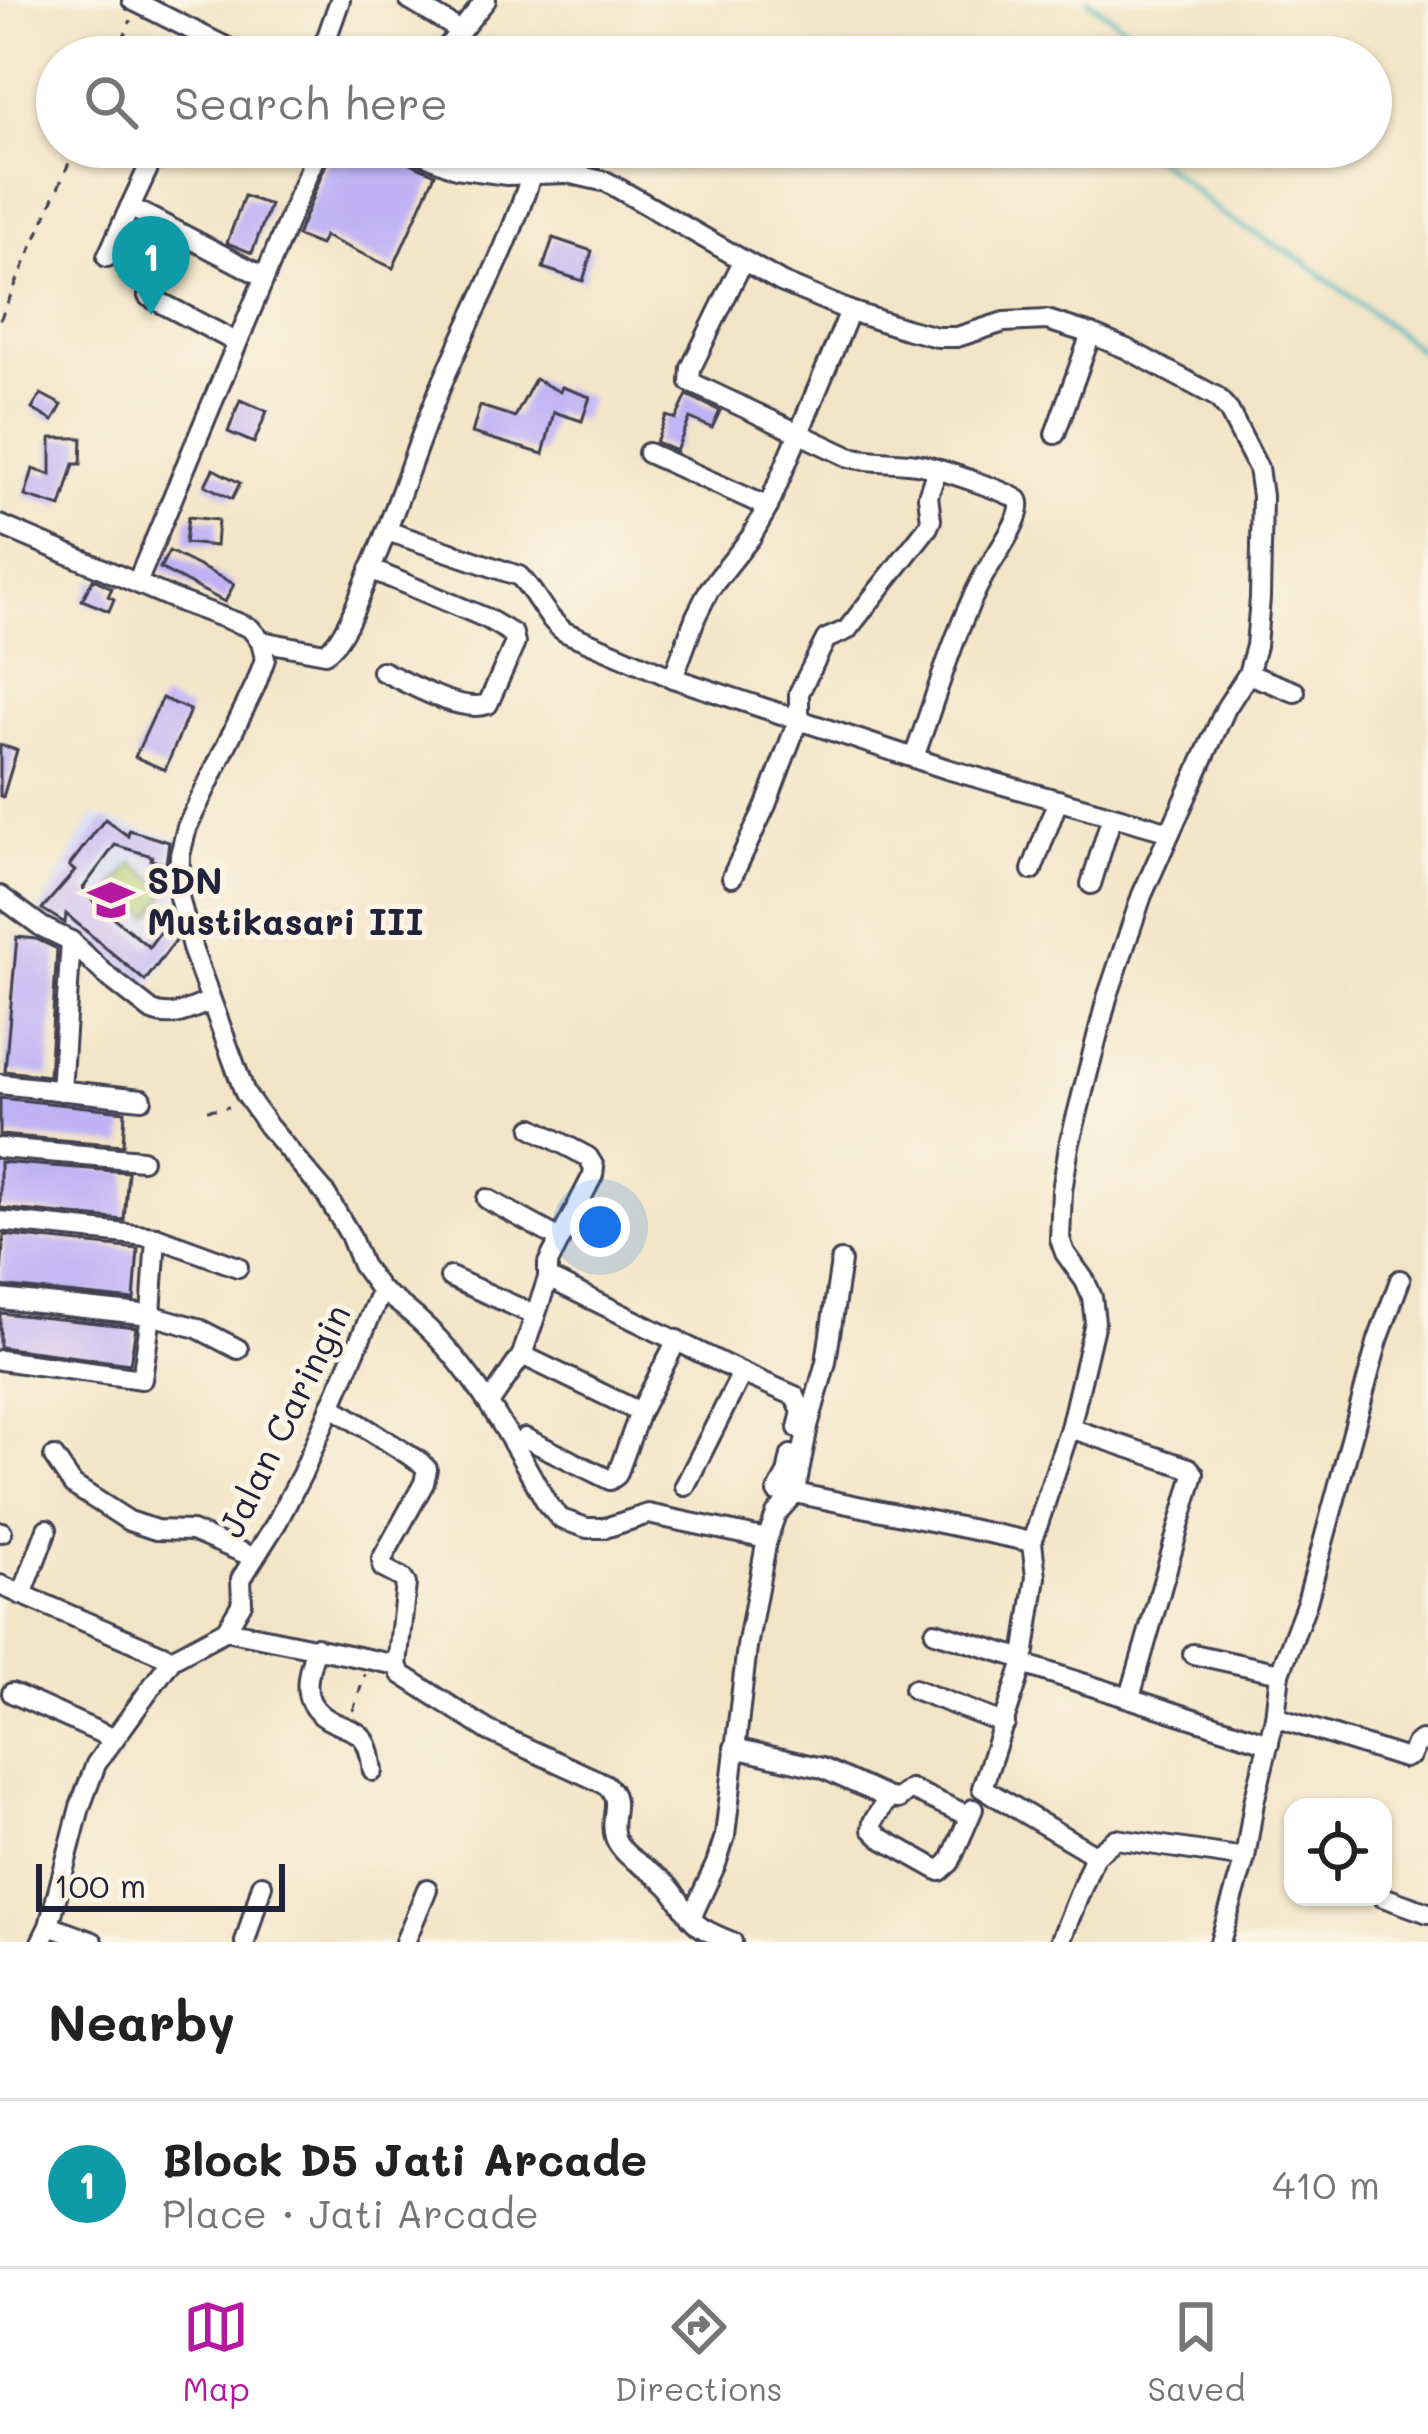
<!DOCTYPE html>
<meta charset="utf-8">
<style>
body{margin:0;font-family:Mali,sans-serif;background:#f2f2f2;color:#222}
.controls{position:absolute;right:36px;bottom:36px;display:grid;overflow:hidden;border-radius:24px;box-shadow:0 3px 9px #0004}
.controls button{width:108px;height:108px;display:grid;place-items:center;padding:0;border:0;border-bottom:3px solid #e0e0e0;background:#fff;color:#222;font:60px sans-serif}
.scale{position:absolute;left:36px;bottom:30px;width:249px;box-sizing:border-box;padding-left:12px;border:6px solid #22223b;border-top:0;font-size:33px;line-height:42px;white-space:nowrap;color:#22223b;-webkit-text-stroke:9px #fcf5e5;paint-order:stroke}
.you{position:absolute;left:600px;top:1227px;width:42px;height:42px;margin:-30px;border:9px solid #fff;border-radius:50%;background:#1a73e8;box-shadow:0 0 0 18px #1a73e833}
.badge{display:grid;place-items:center;width:78px;height:78px;border-radius:50%;background:#b5179e;color:#fff;font-size:39px;font-weight:700}
.pin{position:absolute;translate:-50% -99px;filter:drop-shadow(0 3px 6px #0008)}
.pin::after{content:'';position:absolute;top:63px;width:42px;height:36px;background:inherit;clip-path:polygon(0 0,100% 0,50% 100%)}
.list{margin:0;padding:0;list-style:none}
h2{display:flex;justify-content:space-between;align-items:center;height:156px;margin:0;padding:0 48px;font-size:51px}
h2 small{font-size:39px;font-weight:400;color:#767676}
.list li{display:grid;grid-template-columns:78px 1fr auto;gap:36px;align-items:center;box-sizing:border-box;height:168px;padding:0 48px;border-top:3px solid #e0e0e0}
.list b{display:block;font-size:45px;white-space:nowrap}
.list p{margin:0;font-size:39px;white-space:nowrap;color:#767676}
.list em{font-size:39px;font-style:normal;color:#767676}
.icon{flex:none;width:66px;height:66px;fill:none;stroke:currentColor;stroke-width:2;stroke-linecap:round;stroke-linejoin:round}
.map{position:relative;flex:none;width:1428px;height:1942px;overflow:hidden}
.search{position:absolute;background:#fff;box-shadow:0 3px 9px #0004;left:36px;right:36px;top:36px;height:132px;display:flex;align-items:center;gap:30px;box-sizing:border-box;padding:0 42px;border-radius:66px;color:#767676;font-size:45px}
.sheet{height:324px;background:#fff}
nav{display:flex;justify-content:space-around;align-items:center;box-sizing:border-box;height:168px;border-top:3px solid #e0e0e0;background:#fff;font-size:33px;color:#767676}
nav a{display:grid;justify-items:center;gap:6px}
nav .on{color:#b5179e}
.map>svg:first-child{display:block}
</style>
<div class="map">
<svg width="1428" height="1942" viewBox="0 0 1428 1942">
<rect width="100%" height="100%" fill="#fcf5e5"/>
<filter id="ink" filterUnits="userSpaceOnUse"><feTurbulence type="fractalNoise" baseFrequency=".00833" numOctaves="2"/><feDisplacementMap in="SourceGraphic" scale="24" xChannelSelector="R" yChannelSelector="G"/><feConvolveMatrix kernelMatrix="1 2 1 2 8 2 1 2 1" color-interpolation-filters="sRGB"/></filter>
<filter id="wash" filterUnits="userSpaceOnUse"><feTurbulence type="fractalNoise" baseFrequency=".004" numOctaves="4" result="noise"/><feDisplacementMap in="SourceGraphic" scale="48" xChannelSelector="R" yChannelSelector="G"/><feGaussianBlur stdDeviation="2.7" result="paint"/><feColorMatrix in="noise" values="0 0 0 0 0 0 0 0 0 0 0 0 0 0 0 0 0 1.4 0 .05"/><feComposite in="paint" operator="in"/></filter>
<g filter="url(#wash)">
<rect width="100%" height="100%" fill="#f2e4c6"/>
<!-- built -->
<polygon fill="#d3d9f9" points="93,816 180,840 183,937 147,992 78,933 55,926 38,911"/>
<!-- green -->
<polygon fill="#b0cc72" stroke="#697756" stroke-width="3" points="133,863 169,891 150,916 114,888"/>
<g fill="none" stroke-linecap="round" stroke-linejoin="round">
<!-- stream -->
<g stroke="#49b8c3" stroke-width="4.5">
<polyline points="1088,0 1167,57"/>
<polyline points="1151,147 1151,154 1224,216 1302,260 1428,356"/>
</g>
</g>
<g id="blocks">
<!-- building -->
<g fill="#bfb3f5">
<polygon points="364,147 387,147 401,159 435,174 393,268 324,236 320,245 297,236 332,149 358,160"/>
<polygon points="244,196 270,205 252,253 227,243"/>
<polygon points="553,238 592,251 583,281 543,268"/>
<polygon points="535,379 560,392 562,387 590,397 582,421 554,412 543,454 472,433 480,406 515,417"/>
<polygon points="41,394 62,405 53,421 32,409"/>
<polygon points="687,395 720,411 712,428 690,418 676,451 656,442 666,416 676,419"/>
<polygon points="240,400 267,411 254,443 228,432"/>
<polygon points="51,438 82,438 81,464 74,464 61,507 25,496 33,469 51,475"/>
<polygon points="213,469 240,483 232,499 205,485"/>
<polygon points="188,517 218,520 216,546 185,543"/>
<polygon points="169,551 234,584 225,602 160,568"/>
<polygon points="93,579 112,588 108,596 114,599 109,611 82,600"/>
<polygon points="162,698 190,710 165,770 135,757"/>
<polygon points="0,745 17,750 3,797 0,796"/>
<polygon points="105,819 128,836 129,830 169,842 166,864 151,860 152,856 115,845 83,888 89,894 87,896 149,947 165,925 174,933 176,940 145,981 66,914 65,923 42,909 75,871 69,866"/>
<polygon points="17,937 36,939 57,949 49,1076 5,1071"/>
<polygon points="0,1098 125,1111 123,1145 0,1135"/>
<polygon points="0,1162 128,1172 124,1220 0,1208"/>
<polygon points="4,1235 138,1249 134,1300 0,1286"/>
<polygon points="0,1313 136,1327 130,1364 0,1347"/>
</g>
</g>
</g>
<g filter="url(#ink)">
<use href="#blocks" fill-opacity="0" stroke="#413f50" stroke-width="3"/>
<g fill="none" stroke-linecap="round" stroke-linejoin="round">
<!-- minor casing -->
<g stroke="#413f50" stroke-width="24">
<g id="minor">
<polyline points="132,0 246,57"/>
<polyline points="409,0 451,25"/>
<polyline points="325,42 357,57"/>
<polyline points="200,57 202,54"/>
<polyline points="320,57 340,0"/>
<polyline points="434,57 449,45 486,0"/>
<polyline points="158,147 130,207 264,277"/>
<polyline points="406,147 456,168 507,175 567,173 607,182 781,282 850,311 906,329 937,337 957,337 1004,322 1047,320 1091,334 1127,349 1217,397 1229,411 1258,468 1262,496 1260,598 1256,646 1248,674 1226,708 1142,895 1107,998 1069,1146 1062,1191 1060,1239 1065,1253 1085,1281 1092,1297 1095,1322 1070,1428 1032,1542 1036,1577 1023,1664 982,1788 1095,1855"/>
<polyline points="178,232 148,296 232,340"/>
<polyline points="107,257 130,207"/>
<path d="M743,261L691,368L690,382L849,457C873,463 898,460 922,465C935,468 1013,493 1018,500C1027,513 991,562 984,575C954,630 936,698 914,757"/>
<polyline points="1055,434 1091,334"/>
<polyline points="648,453 768,507"/>
<polyline points="0,525 181,602 238,623 250,628 261,641 265,659 256,684 187,827 180,855 179,897 193,951 245,1093 268,1126 325,1193 350,1235 362,1265 381,1291 302,1474 277,1522 241,1579 242,1603 226,1630 172,1659 96,1764 80,1807 49,1926 41,1942"/>
<path d="M387,531L519,576C536,592 545,618 565,632L673,678L947,769L1170,832"/>
<path d="M370,569L486,618L513,634L515,643L488,704C460,714 409,683 382,671"/>
<polyline points="137,583 319,147"/>
<path d="M261,641L325,653C347,639 361,590 372,566C398,507 416,445 441,386C471,315 509,248 531,175"/>
<polyline points="1248,674 1295,692"/>
<polyline points="673,678 696,616 709,590 751,537 768,507 850,311"/>
<polyline points="1032,870 1058,800"/>
<polyline points="732,877 766,805 799,718 799,693 826,639 847,630 928,527 931,520 928,496 937,470"/>
<polyline points="1091,884 1112,816"/>
<path d="M0,896L42,927L71,941L106,975L152,1011C173,1020 190,1009 211,1001"/>
<polyline points="0,1084 142,1099"/>
<polyline points="61,1091 71,941"/>
<polyline points="0,1148 142,1160"/>
<polyline points="487,1199 560,1239"/>
<polyline points="0,1221 156,1237 238,1267"/>
<polyline points="450,1277 535,1315"/>
<polyline points="548,1278 742,1373 795,1396 802,1412 798,1428"/>
<path d="M381,1291C461,1342 503,1426 548,1505L561,1519L587,1528H605L648,1514L767,1539"/>
<polyline points="0,1299 151,1315 197,1328 238,1349"/>
<polyline points="522,1355 640,1412 677,1340"/>
<polyline points="0,1360 142,1379 151,1315 156,1237"/>
<polyline points="490,1402 522,1355 548,1278 548,1263 593,1175 594,1167 588,1157 533,1128"/>
<polyline points="331,1406 420,1462 427,1469 424,1483 382,1559 383,1568 402,1578 406,1584 397,1665"/>
<polyline points="1070,1428 1189,1468 1194,1474 1130,1697"/>
<polyline points="525,1438 610,1480 617,1475 640,1412"/>
<polyline points="54,1457 73,1485 129,1521 156,1530 192,1531 253,1557"/>
<polyline points="685,1486 742,1373"/>
<polyline points="777,1492 787,1474 791,1455"/>
<polyline points="795,1493 1032,1542"/>
<polyline points="0,1532 2,1532"/>
<polyline points="0,1585 172,1659"/>
<polyline points="22,1595 47,1529"/>
<path d="M226,1630L397,1665L401,1674L489,1731L605,1784C625,1801 608,1816 615,1837C622,1859 655,1870 670,1888C680,1899 686,1915 698,1925C708,1933 721,1937 732,1942"/>
<polyline points="935,1632 1024,1659"/>
<path d="M316,1647C306,1679 298,1705 333,1722C341,1726 354,1730 360,1735C370,1743 371,1760 373,1771"/>
<polyline points="1193,1654 1280,1673"/>
<polyline points="1023,1664 1269,1743"/>
<polyline points="914,1689 1005,1724"/>
<polyline points="12,1693 112,1738"/>
<polyline points="1275,1717 1404,1758 1411,1755 1416,1744 1421,1740 1428,1742"/>
<polyline points="734,1748 822,1768 888,1798 898,1799 910,1789 969,1816"/>
<polyline points="888,1798 873,1822 872,1829 881,1838 940,1871 950,1862 973,1809"/>
<polyline points="1383,1897 1428,1913"/>
<polyline points="691,1918 716,1864 725,1836 747,1647 767,1539 776,1514 795,1493 808,1426 826,1362 841,1261"/>
<polyline points="49,1926 93,1942"/>
<polyline points="245,1942 262,1885"/>
<polyline points="405,1942 427,1889"/>
<polyline points="1060,1942 1095,1855 1116,1839 1245,1858"/>
<polyline points="1220,1942 1245,1858 1254,1802 1275,1717 1280,1673 1307,1602 1378,1340 1400,1280"/>
</g>
</g>
<!-- path -->
<g stroke="#413f50" stroke-width="3" stroke-dasharray="9 9" stroke-linecap="butt">
<polyline points="115,57 131,20"/>
<polyline points="0,320 76,147"/>
<polyline points="207,1110 229,1107"/>
<polyline points="353,1711 365,1674"/>
</g>
<!-- minor -->
<use href="#minor" stroke="#fff" stroke-width="18"/>
</g>
</g>
<!-- icons -->
<defs>
<g id="school-bare" transform="scale(3.6)"><path d="M0-5L7-2L0 1L-7-2ZM-4 1L0 2.5L4 1V4Q0 6-4 4Z" fill="#b5179e" stroke="#fcf5e5" stroke-width="2.5" paint-order="stroke"/></g>
</defs>
<g fill-rule="evenodd">
<use href="#school-bare" x="111" y="900"/>
</g>
<g text-anchor="middle" dominant-baseline="central" stroke-width="10" stroke-linejoin="round" paint-order="stroke">
<!-- poi labels -->
<g font-size="36" font-weight="bold" fill="#22223b" stroke="#fcf5e5" text-anchor="start">
<text x="147" y="879">SDN<tspan x="147" dy="41">Mustikasari III</tspan></text>
</g>
<!-- street labels -->
<g font-size="36" fill="#22223b" stroke="#fcf5e5">
<text transform="translate(283 1420) rotate(-64)">Jalan Caringin</text>
</g>
</g>
</svg>
<div class="controls">
<button><svg class="icon" aria-label="locate" viewBox="0 0 24 24"><circle cx="12" cy="12" r="6"/><path d="M12 2v4M12 18v4M2 12h4M18 12h4"/></svg></button>
</div>
<div class="scale">100 m</div>
<div class="you"></div>
<div class="pin badge" style="left:151px;top:315px;background:#0f9aa8">1</div>
<div class="search"><svg class="icon" aria-label="search" viewBox="0 0 24 24"><circle cx="10" cy="10" r="6"/><path d="M15 15l6 6"/></svg>Search here</div>
</div>
<section class="sheet">
<h2>Nearby<small></small></h2>
<ul class="list">
<li><span class="badge" style="background:#0f9aa8">1</span><div><b>Block D5 Jati Arcade</b><p>Place · Jati Arcade</p></div><em>410 m</em></li>
</ul>
</section>
<nav>
<a class="on"><svg class="icon" aria-label="map" viewBox="0 0 24 24"><path d="M3 6l6-2 6 2 6-2v14l-6 2-6-2-6 2zM9 4v14M15 6v14"/></svg>Map</a>
<a><svg class="icon" aria-label="directions" viewBox="0 0 24 24"><path d="M12 3l9 9-9 9-9-9zM9 14v-3h6M13 9l2 2-2 2"/></svg>Directions</a>
<a><svg class="icon" aria-label="saved" viewBox="0 0 24 24"><path d="M7 4h10v16l-5-4-5 4z"/></svg>Saved</a>
</nav>
